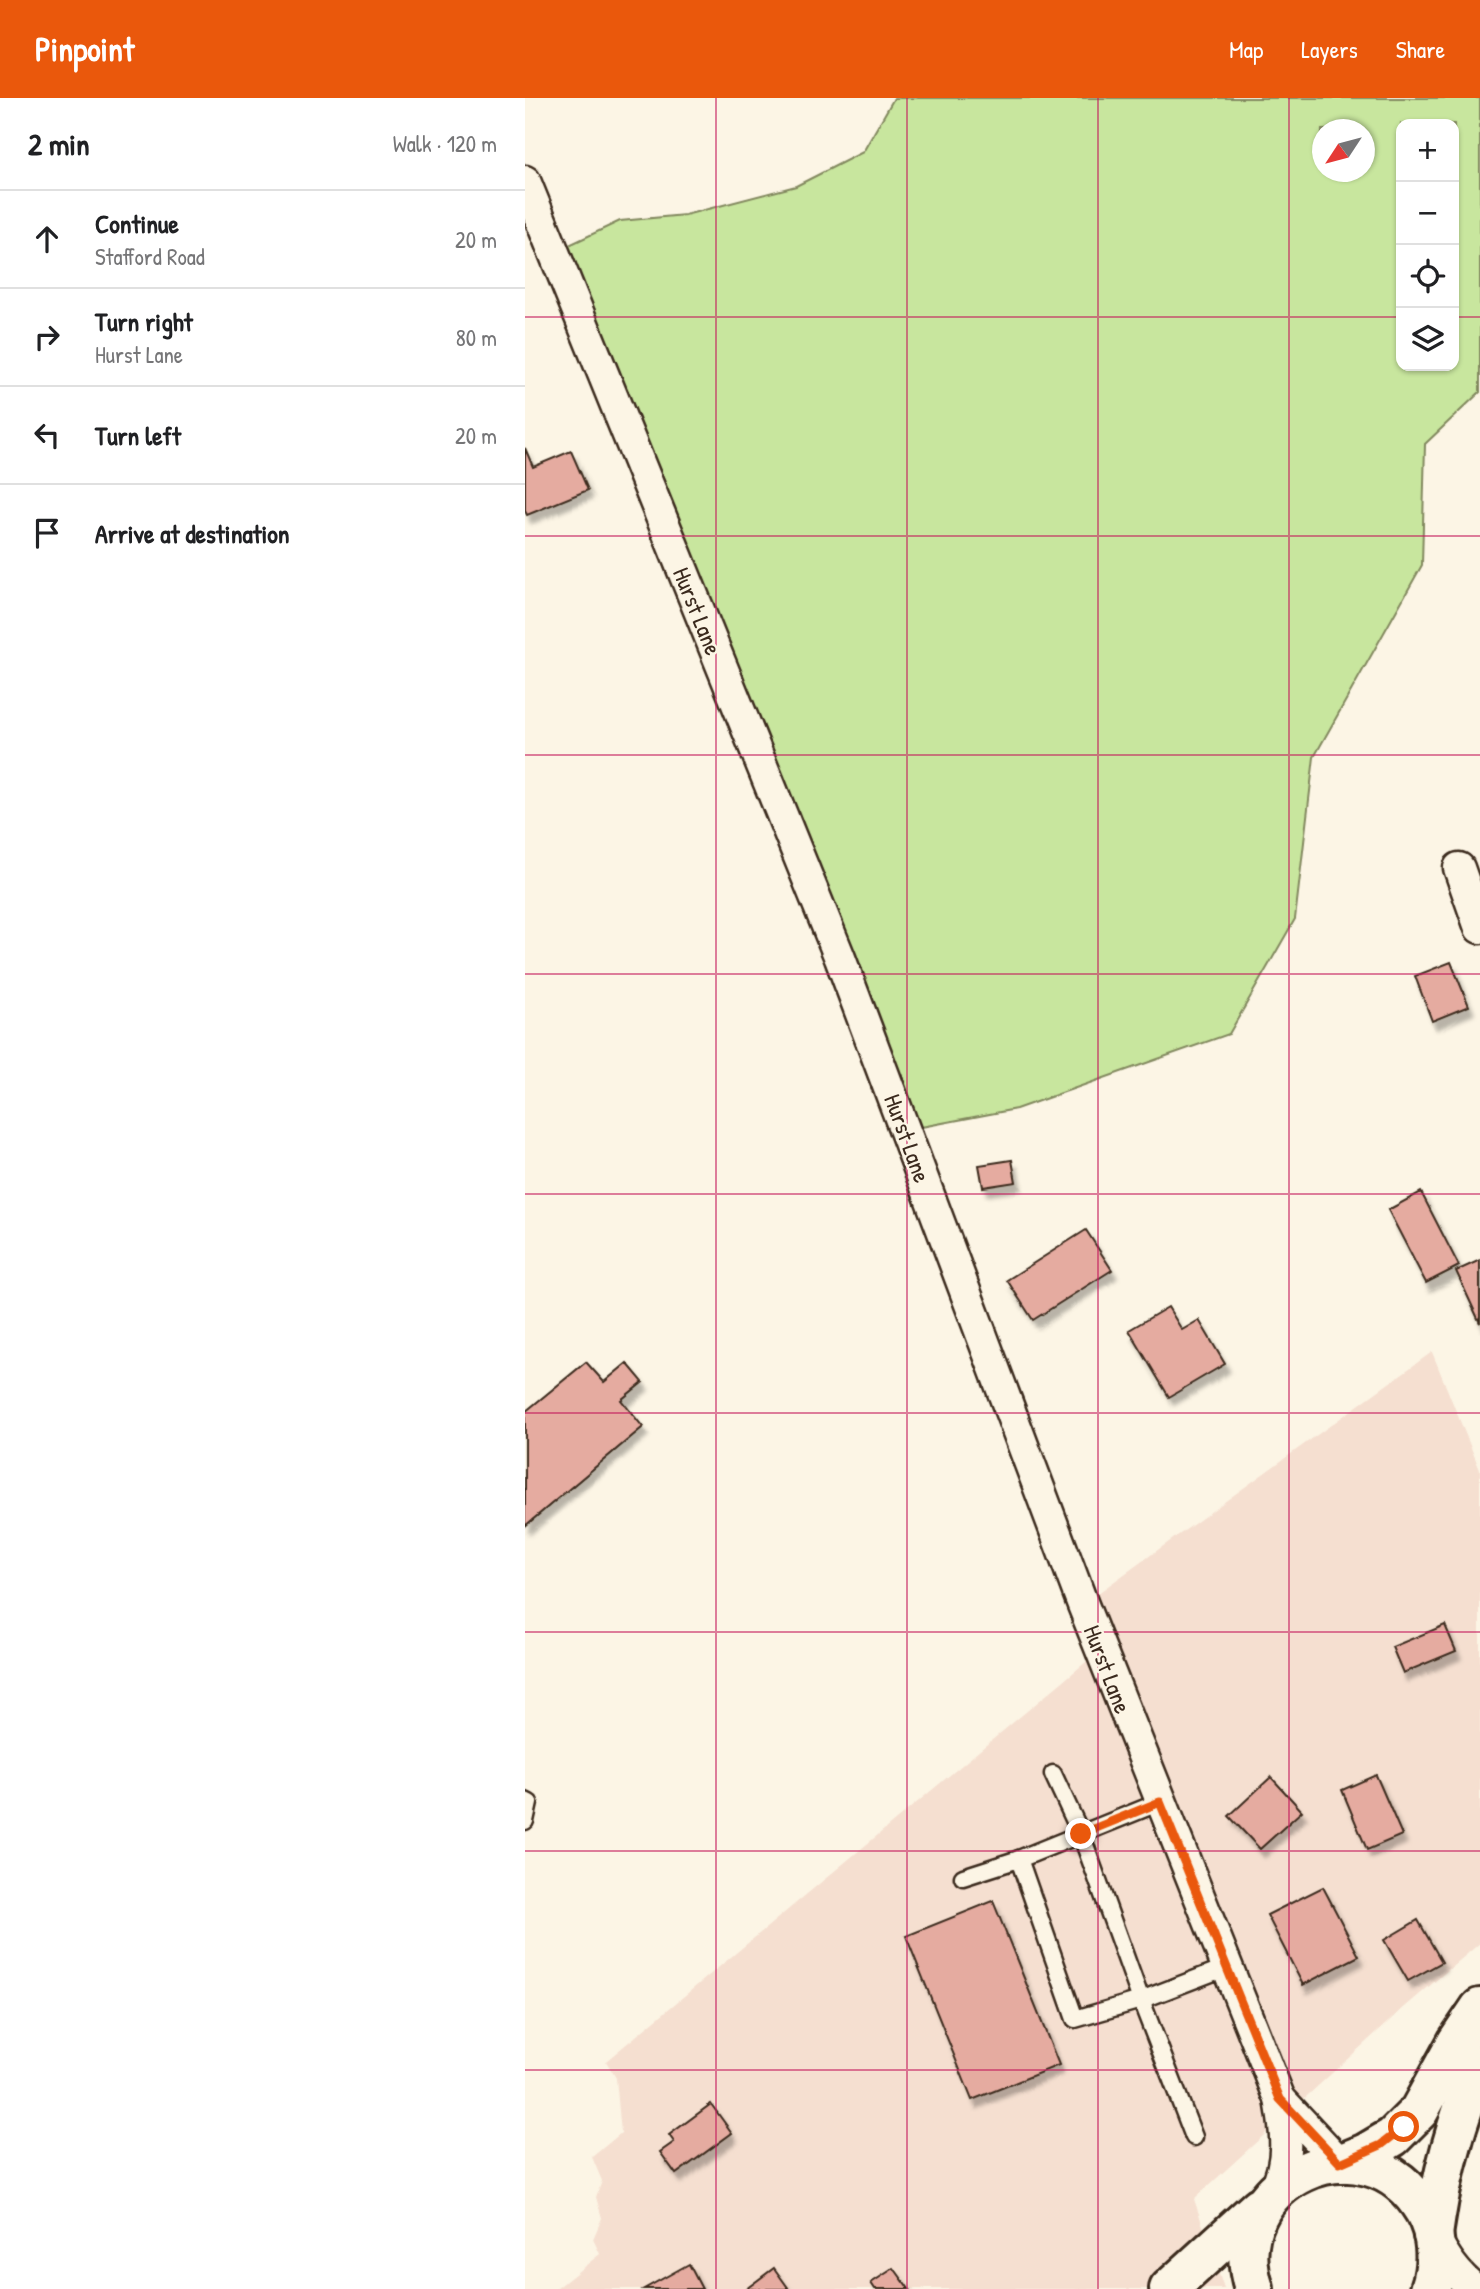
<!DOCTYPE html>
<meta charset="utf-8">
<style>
body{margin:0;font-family:"Patrick Hand",sans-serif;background:#f2f2f2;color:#202124}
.controls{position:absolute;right:21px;top:21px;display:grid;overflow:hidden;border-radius:14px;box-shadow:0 2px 5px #0004}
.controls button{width:63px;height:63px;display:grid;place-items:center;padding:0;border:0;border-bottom:2px solid #e0e0e0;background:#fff;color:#202124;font:35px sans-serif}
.compass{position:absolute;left:787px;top:21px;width:63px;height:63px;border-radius:50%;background:#fff;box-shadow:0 2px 5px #0004;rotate:234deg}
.stop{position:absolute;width:21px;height:21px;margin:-16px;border:5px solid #ea580c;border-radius:50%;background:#fff}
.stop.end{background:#ea580c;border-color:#fff;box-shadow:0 2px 7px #0008}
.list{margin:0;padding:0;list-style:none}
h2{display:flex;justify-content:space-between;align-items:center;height:91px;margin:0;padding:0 28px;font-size:30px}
h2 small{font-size:23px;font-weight:400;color:#757577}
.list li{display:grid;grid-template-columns:46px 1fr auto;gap:21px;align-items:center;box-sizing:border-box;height:98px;padding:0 28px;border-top:2px solid #e0e0e0}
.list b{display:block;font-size:26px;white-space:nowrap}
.list p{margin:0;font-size:23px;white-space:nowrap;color:#757577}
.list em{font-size:23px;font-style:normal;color:#757577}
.icon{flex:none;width:38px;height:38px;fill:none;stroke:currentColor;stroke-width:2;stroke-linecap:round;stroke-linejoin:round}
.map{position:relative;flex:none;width:955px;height:2191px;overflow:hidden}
header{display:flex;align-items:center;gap:42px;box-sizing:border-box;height:98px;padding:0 35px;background:#ea580c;color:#fff}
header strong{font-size:33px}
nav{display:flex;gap:38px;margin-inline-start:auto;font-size:24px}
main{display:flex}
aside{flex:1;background:#fff}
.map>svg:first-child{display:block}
</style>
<header>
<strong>Pinpoint</strong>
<nav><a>Map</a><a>Layers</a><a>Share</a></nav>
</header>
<main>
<aside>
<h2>2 min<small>Walk · 120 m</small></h2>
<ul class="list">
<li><svg class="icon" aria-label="ahead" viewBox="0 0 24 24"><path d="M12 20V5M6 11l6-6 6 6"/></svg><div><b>Continue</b><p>Stafford Road</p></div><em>20 m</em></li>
<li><svg class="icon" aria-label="right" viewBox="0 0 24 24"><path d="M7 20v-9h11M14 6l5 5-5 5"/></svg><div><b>Turn right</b><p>Hurst Lane</p></div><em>80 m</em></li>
<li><svg class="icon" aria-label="left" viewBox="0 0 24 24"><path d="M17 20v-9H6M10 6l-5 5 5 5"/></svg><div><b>Turn left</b></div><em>20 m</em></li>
<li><svg class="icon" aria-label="arrive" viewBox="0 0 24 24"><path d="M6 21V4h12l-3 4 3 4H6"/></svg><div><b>Arrive at destination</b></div></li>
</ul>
</aside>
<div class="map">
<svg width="955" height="2191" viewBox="0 0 955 2191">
<defs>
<filter id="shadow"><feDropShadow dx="4.5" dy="8" stdDeviation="2" flood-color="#0004"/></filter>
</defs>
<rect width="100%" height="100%" fill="#fcf5e5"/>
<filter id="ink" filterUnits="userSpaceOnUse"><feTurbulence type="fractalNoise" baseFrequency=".0143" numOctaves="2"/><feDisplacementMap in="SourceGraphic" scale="14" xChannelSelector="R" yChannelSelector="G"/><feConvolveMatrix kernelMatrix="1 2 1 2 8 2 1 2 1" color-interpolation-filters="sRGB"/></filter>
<g filter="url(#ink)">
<!-- built -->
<polygon fill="#f5dfd0" points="907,1254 955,1372 955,1845 874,1914 669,2101 699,2191 31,2191 75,2156 68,2141 77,2120 71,2099 77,2083 67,2059 96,2035 91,1980 81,1963 573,1554 558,1506"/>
<!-- green -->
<path fill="#c8e69e" stroke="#82885e" stroke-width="2" fill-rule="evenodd" d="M369,0H955V294L900,346L897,467L789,659L770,821L704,936L491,1011L375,1033L25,156L95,123L160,117L271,88L338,54ZM876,26H929V268H876ZM797,32H839V74H797Z"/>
<!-- building -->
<g fill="#e5aba0" stroke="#3b2a1e" stroke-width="2" filter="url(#shadow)">
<polygon points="0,350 8,369 46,353 63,392 2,417 0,413"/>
<polygon points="926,864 944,908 907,923 890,878"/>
<polygon points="487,1062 491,1084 458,1089 454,1067"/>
<polygon points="896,1094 934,1168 901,1185 863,1112"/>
<polygon points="561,1132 587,1172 508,1222 482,1182"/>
<polygon points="955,1162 955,1225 931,1173"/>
<polygon points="643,1209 657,1232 674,1222 700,1266 644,1299 604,1232"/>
<polygon points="61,1264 79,1284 102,1265 118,1284 96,1302 118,1329 0,1428 0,1314"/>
<polygon points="920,1527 931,1553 878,1575 867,1549"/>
<polygon points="851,1677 877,1737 842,1752 817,1692"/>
<polygon points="746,1679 777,1713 735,1751 704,1718"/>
<polygon points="798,1789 834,1858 778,1887 742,1817"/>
<polygon points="468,1803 534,1967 447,2002 381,1838"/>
<polygon points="893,1822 917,1864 883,1883 859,1842"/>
<polygon points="186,2006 207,2035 151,2076 135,2054 149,2044 144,2037"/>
<polygon points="164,2166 177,2191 119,2191"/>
<polygon points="249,2170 264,2191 221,2191"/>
<polygon points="369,2170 384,2191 350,2191 346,2185"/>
</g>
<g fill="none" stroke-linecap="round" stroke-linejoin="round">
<!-- lane casing -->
<g stroke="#3b2a1e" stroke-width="21">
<g id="lane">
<polyline points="528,1676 556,1736 616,1902 669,2039"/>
<polyline points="0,1703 4,1705 0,1723"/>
<polyline points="635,1704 494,1761 550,1921 616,1902 702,1869"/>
<polyline points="438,1779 494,1761"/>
</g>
</g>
<!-- street casing -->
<g stroke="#3b2a1e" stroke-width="35">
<g id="street">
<path d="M0,83L315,860L558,1507L755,2001C761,2035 765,2062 749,2094"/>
<polyline points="934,770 955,830"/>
<polyline points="755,2001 815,2065"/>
<path d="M909,2139C920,2159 931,2177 950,2191"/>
</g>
</g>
<!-- secondary casing -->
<g stroke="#3b2a1e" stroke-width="44">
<g id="secondary">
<polyline points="817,2065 841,2055 868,2039 894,2013 932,1944 955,1910"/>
<path d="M908,2137C916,2077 932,2021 955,1966"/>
<polyline points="644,2191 734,2109"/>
<path d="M729,2191C693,2082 841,2014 899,2113C912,2136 914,2165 905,2191"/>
</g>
</g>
<!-- lane -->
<use href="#lane" stroke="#fcf5e5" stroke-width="16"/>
<!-- street -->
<use href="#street" stroke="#fcf5e5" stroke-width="30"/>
<!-- secondary -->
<use href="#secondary" stroke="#fcf5e5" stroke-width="38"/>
</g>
</g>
<g fill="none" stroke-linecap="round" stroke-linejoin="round" filter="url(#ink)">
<!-- route -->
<polyline stroke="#ea580c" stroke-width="9" points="556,1736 635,1704 755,2001 815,2065 856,2047 879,2029"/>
</g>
<!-- grid -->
<path fill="none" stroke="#c2185b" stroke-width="2" stroke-opacity="0.55" d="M191,0V2191M382,0V2191M573,0V2191M764,0V2191M0,219H876M929,219H955M0,438H955M0,657H955M0,876H955M0,1096H955M0,1315H955M0,1534H955M0,1753H955M0,1972H955"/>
<g text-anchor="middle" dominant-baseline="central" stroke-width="5" stroke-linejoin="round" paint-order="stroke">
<!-- street labels -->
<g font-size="24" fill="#3b2a1e" stroke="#fcf5e5">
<text transform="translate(173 513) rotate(68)">Hurst Lane</text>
<text transform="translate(383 1040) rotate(70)">Hurst Lane</text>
<text transform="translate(583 1571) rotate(69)">Hurst Lane</text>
</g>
</g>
</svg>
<div class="controls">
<button>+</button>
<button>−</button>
<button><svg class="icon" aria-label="locate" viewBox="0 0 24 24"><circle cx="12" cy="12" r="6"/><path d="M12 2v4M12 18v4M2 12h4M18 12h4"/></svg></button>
<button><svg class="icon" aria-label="layers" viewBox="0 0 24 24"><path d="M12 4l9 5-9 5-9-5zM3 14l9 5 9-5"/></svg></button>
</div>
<svg class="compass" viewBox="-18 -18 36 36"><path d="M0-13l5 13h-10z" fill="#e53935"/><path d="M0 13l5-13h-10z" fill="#757577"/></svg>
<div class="stop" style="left:879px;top:2029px"></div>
<div class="stop end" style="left:556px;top:1736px"></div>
</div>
</main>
